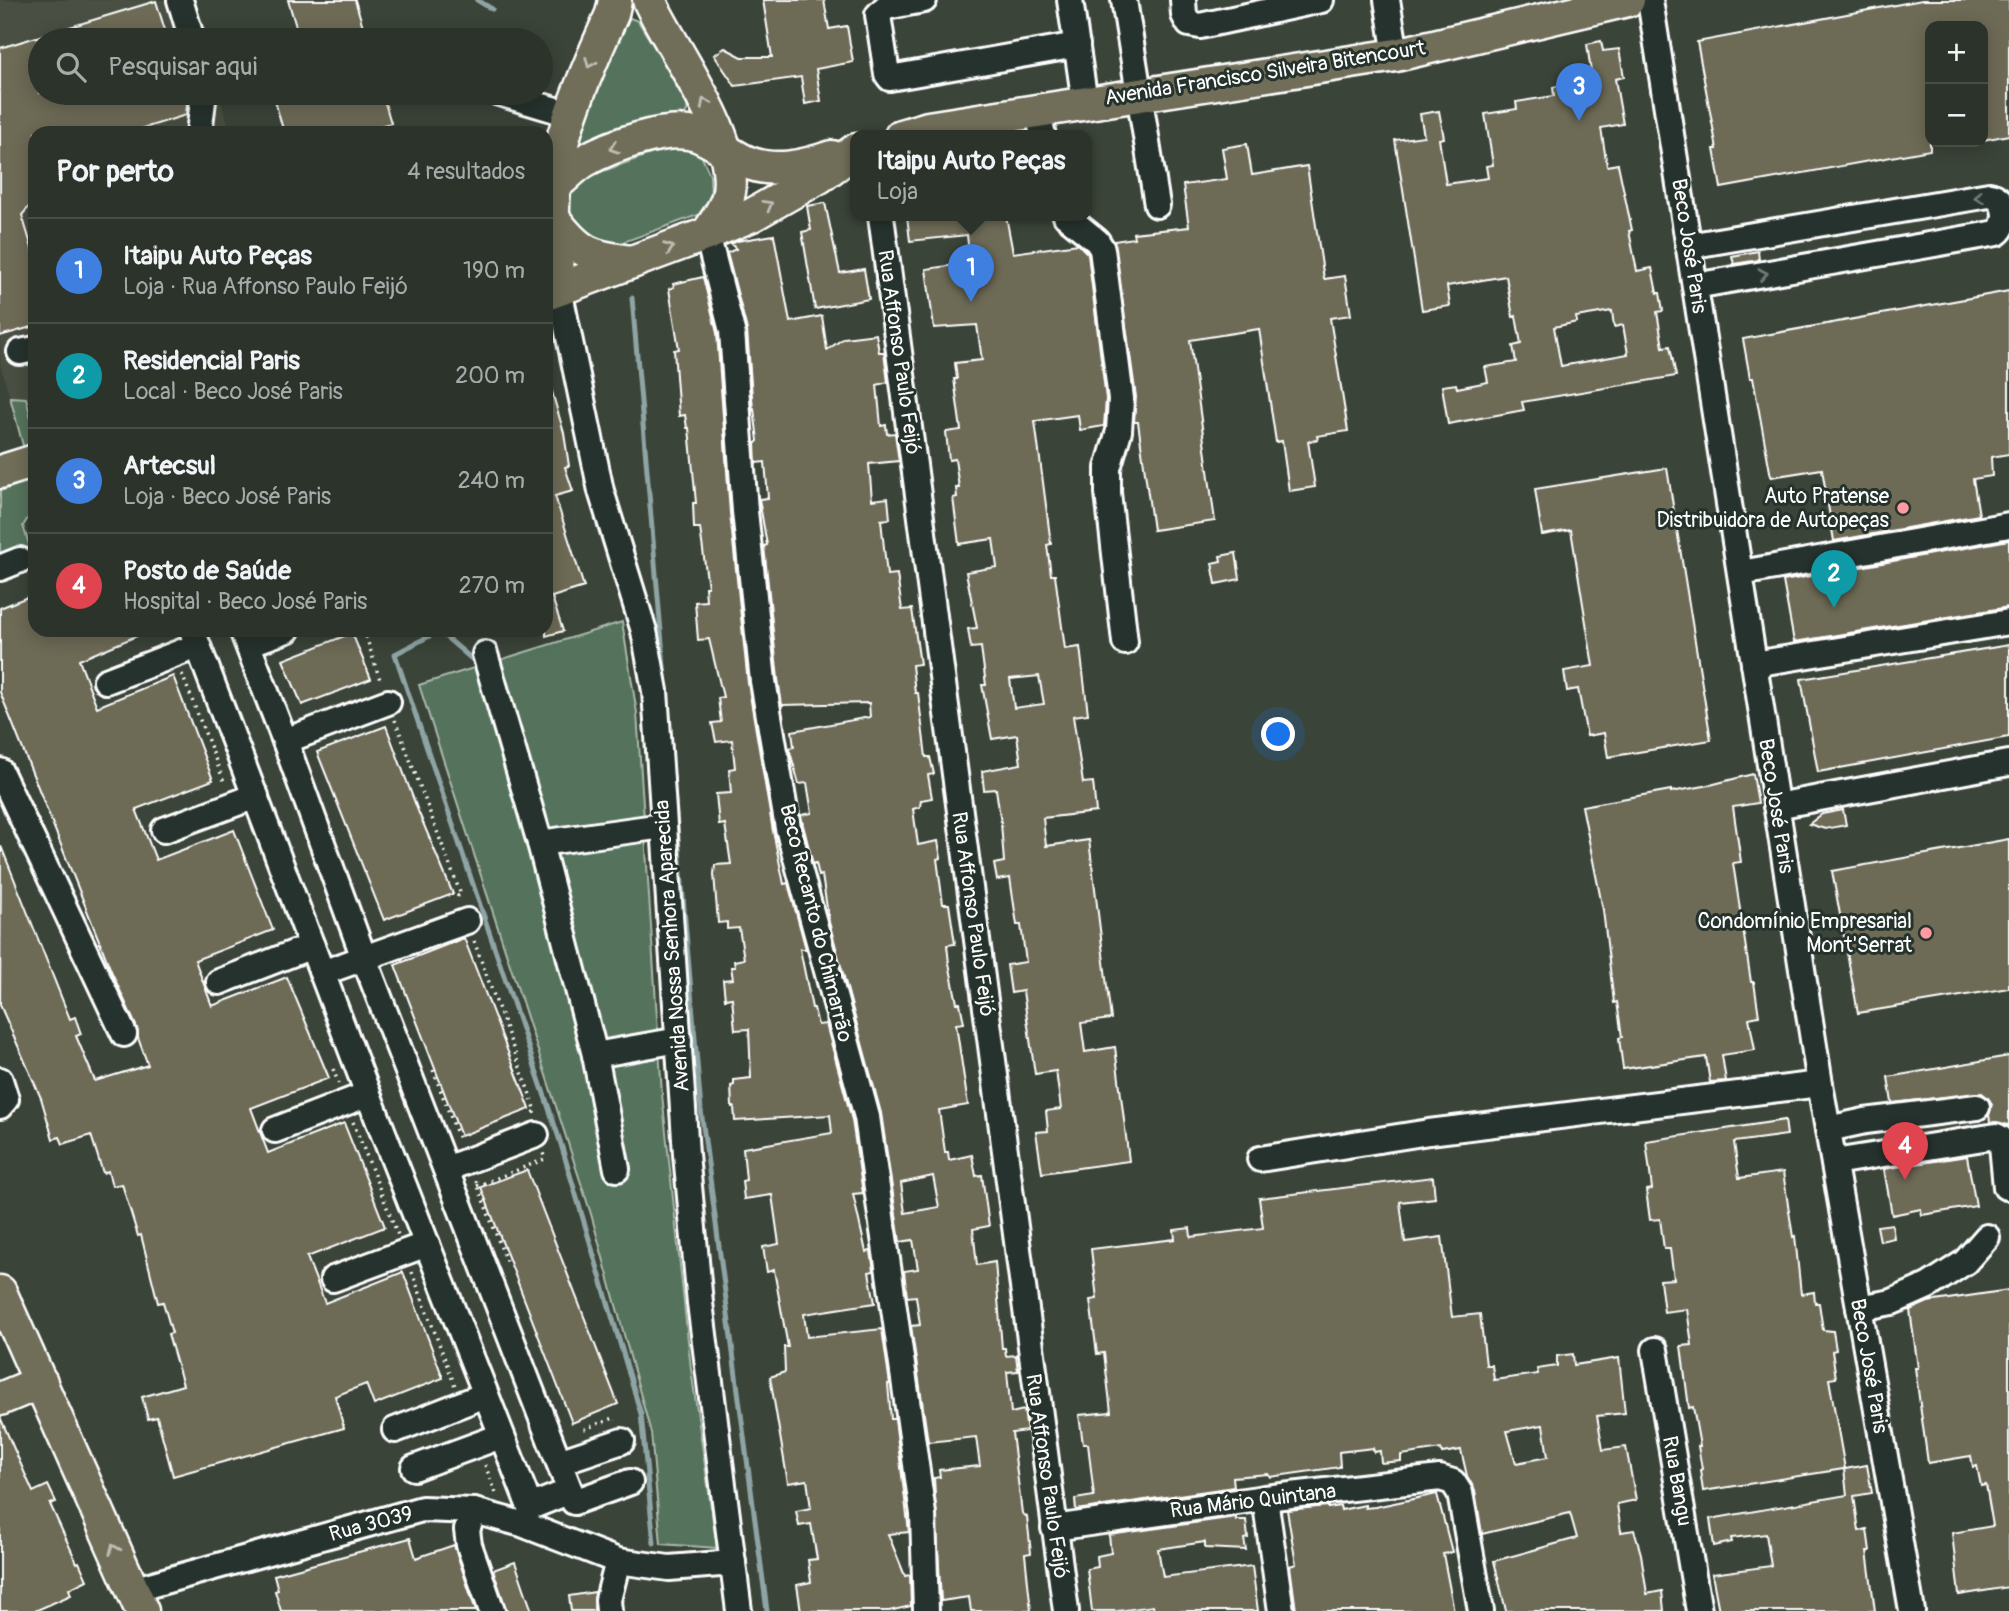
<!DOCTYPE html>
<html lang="pt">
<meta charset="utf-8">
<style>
body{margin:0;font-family:Pangolin,sans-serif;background:#383f37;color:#f1f3f6}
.controls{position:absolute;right:21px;top:21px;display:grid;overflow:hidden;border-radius:14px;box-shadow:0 4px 18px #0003}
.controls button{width:63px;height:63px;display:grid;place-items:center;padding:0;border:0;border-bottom:2px solid #484e47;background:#2c332b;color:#f1f3f6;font:35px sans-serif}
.you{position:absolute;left:1279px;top:735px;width:24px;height:24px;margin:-18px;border:5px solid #fff;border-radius:50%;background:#1a73e8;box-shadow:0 0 0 10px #1a73e833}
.badge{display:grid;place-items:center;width:46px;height:46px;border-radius:50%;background:#bca0f2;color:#fff;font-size:23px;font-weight:700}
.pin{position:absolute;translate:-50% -58px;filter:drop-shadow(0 2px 4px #0008)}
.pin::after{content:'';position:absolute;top:37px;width:24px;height:21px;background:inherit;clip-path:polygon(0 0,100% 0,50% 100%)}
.popup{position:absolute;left:850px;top:130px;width:242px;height:91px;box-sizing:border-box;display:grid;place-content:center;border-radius:14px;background:#2c332b;filter:drop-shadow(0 2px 5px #0005);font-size:23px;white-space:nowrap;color:#a6aaa9}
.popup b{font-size:26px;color:#f1f3f6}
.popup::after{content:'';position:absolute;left:50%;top:100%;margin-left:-14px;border:14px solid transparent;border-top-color:#2c332b}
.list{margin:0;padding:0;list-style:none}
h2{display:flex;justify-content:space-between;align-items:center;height:91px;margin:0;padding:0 28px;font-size:30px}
h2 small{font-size:23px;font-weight:400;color:#a6aaa9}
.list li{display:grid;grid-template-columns:46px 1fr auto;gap:21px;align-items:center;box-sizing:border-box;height:105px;padding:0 28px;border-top:2px solid #484e47}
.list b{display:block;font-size:26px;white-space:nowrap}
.list p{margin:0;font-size:23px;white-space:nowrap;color:#a6aaa9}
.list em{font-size:23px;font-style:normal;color:#a6aaa9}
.icon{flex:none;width:38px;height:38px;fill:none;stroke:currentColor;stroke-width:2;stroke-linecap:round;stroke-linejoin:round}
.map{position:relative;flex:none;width:2009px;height:1611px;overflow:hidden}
.search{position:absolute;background:#2c332b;box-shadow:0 4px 18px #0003;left:28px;top:28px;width:525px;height:77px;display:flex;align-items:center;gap:18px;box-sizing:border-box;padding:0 24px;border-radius:38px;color:#a6aaa9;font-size:26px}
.panel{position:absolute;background:#2c332b;box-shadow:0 4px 18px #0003;left:28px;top:126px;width:525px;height:511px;border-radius:21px}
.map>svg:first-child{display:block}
</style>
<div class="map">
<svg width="2009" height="1611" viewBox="0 0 2009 1611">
<rect width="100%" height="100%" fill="#3b4439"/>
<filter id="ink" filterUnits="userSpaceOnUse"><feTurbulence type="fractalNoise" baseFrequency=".0143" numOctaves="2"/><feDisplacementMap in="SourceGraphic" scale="14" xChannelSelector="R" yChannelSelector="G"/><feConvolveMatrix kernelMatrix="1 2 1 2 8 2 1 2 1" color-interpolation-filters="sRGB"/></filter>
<g filter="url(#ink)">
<!-- built -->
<polygon fill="#4a5042" points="0,0 191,0 203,40 40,40 40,93 218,93 231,133 35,133 35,396 26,398 10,397 0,364"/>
<!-- green -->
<g fill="#55735b" stroke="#aab9ad" stroke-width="2">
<polygon points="630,18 638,21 663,61 681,85 688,103 687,111 679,121 578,157 584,122 624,23"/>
<polygon points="683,146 701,155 710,175 711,197 698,215 607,248 569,222 569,194 581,179 670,147"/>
<polygon points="10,397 26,398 35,433 35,450 25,453"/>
<polygon points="35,479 35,516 28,518 23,526 30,547 0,556 0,491"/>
<polygon points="622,622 637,713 662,1094 691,1369 717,1548 661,1544 651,1433 591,1214 419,685"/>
</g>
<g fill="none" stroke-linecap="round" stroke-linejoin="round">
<!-- stream -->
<g stroke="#8fa5a5" stroke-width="5">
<polyline points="477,0 492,9"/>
<polyline points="632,298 665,678"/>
<polyline points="473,660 439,631 395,654 560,1141 641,1414 654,1543"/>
<polyline points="673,778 701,1110 767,1611"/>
</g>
</g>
<!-- building -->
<g fill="#6d6b56" stroke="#fff" stroke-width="2" fill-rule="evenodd">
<polygon points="288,0 355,0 367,40 300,40"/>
<polygon points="763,0 824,0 829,29 847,26 853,62 816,69 821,101 805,104 801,77 735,86 714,55 725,48 742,57 772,57"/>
<polygon points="1922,0 2009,0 2009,135 1983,140 1983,26 1930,26 1930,150 1721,188 1714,149 1717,149 1697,42"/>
<polygon points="156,1 168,40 40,40 40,93 184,93 187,105 186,115 128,133 35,133 35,200 22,215 35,258 35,326 0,336 0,48"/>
<path d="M1601,41L1603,51L1619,49L1624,77L1615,79L1623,124L1601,128L1607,166L1618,164L1632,230L1629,231L1637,271L1652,268L1657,293H1660L1663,311L1657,312L1663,347L1670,346L1676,376L1522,402L1524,410L1448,424L1442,386L1456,384L1457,388L1488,382L1485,367L1516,362L1513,346L1521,344L1516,316L1513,317L1506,276L1447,286L1450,306L1422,310L1395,140L1424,136L1420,114L1439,111L1444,138L1439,139L1446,184L1488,178L1486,166L1493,165L1485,114L1517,109L1516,102L1554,96L1553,87L1592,79L1587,44ZM1612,311L1614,327L1623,325L1628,354L1561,366L1554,327L1577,322L1576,317Z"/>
<polygon points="303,93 382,93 391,123 373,128 375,133 284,133 275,101"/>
<polygon points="1247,144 1252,175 1307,166 1324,279 1345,276 1351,315 1330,318 1348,431 1317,436 1318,440 1308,441 1315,487 1289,491 1282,441 1276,442 1259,329 1190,340 1215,521 1153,530 1138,422 1134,422 1136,397 1114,241 1134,238 1133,233 1189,227 1183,185 1227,179 1222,148"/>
<polygon points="825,203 840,273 864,269 869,299 815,309 802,232 811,230 807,206"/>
<path d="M907,216H1006L1013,253L1078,244L1088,254L1106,399L1104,426L1080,430L1078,415L1035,421L1051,544L1047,545L1051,575H1055L1065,649L1080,647L1088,714L1073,716L1083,783L1093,782L1096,812L1043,818L1046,846L1089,840L1111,1019L1081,1023L1085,1052L1115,1047L1129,1161L1042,1173L1036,1132L1048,1131L1046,1111L1061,1109L1056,1071L1035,1074L1023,991L1011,993L1007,965L1026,962L1021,925H1017L1010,878L997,880L994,864L1004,862L1001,823L996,789L984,790L982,771L1021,764L1017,735L992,739L982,685H986L981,647L971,648L968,629L977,628L966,572L997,567L993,539L959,544L953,498L957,497L956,488H959L955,459L949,460L946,432L961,430L954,379H957L955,363L982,360L977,325L934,328L926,269L970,263L967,235L910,241ZM1039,676L1044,704L1014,708L1010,679Z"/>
<path d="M774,235L790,322L822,316L827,350L844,338L876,334L879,352H884L888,382L877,385L881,426L886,425L887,434L895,433L899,461L869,464L872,500L888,498L890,519L881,520L887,575L897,574L902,610L912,609L920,664L912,665L915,693H918L926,757H930L934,774L928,775L932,798L921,800L920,807L913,809L918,845L938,841L941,858L937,859L943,904H949L955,944L947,945L949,963L957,1003H960L964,1023L956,1024L968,1105L939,1110L945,1152H948L949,1160L972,1155L976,1176L982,1175L989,1226L973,1229L977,1265L995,1262L1002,1348H1005L1006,1356L1016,1355L1018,1371L1007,1372L1011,1413L1024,1410L1027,1431L1012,1433L1022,1513L1027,1517L1031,1553L1025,1554L1031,1611H971L969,1597L941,1601L934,1478L940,1477L939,1470L980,1466L976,1437L928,1442L911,1326L920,1325L916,1296L907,1297L904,1271L918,1269L913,1240L900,1242L881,1113L829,922L822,875L819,876L816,863L813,864L803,825L801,815L812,813L807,783L799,784L789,748L794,747L792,731L870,717L869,703L782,705L778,679L764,546L767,545L759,499L768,498L765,462L756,463L755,444L758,441L754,409L753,410L747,330L727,253L736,249L731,244L737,241ZM933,1176L939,1207L905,1213L901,1183Z"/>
<polygon points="1758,251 1759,260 1734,264 1732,256"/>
<polygon points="703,277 717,333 730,513 748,683 773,831 784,884 788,883 806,949 800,949 812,1008 814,1008 818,1025 826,1024 852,1120 863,1193 853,1194 866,1252 871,1251 874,1271 869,1272 875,1303 804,1314 807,1337 882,1329 890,1384 888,1384 891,1419 895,1419 909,1532 888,1534 905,1576 910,1575 911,1606 889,1611 801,1611 797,1585 811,1582 808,1560 817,1559 811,1524 799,1526 796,1511 811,1508 807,1480 788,1483 770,1377 785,1372 784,1347 788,1347 774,1270 767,1272 763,1247 779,1244 772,1195 744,1199 742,1181 746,1180 743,1148 832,1133 830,1115 735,1121 734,1107 732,1107 731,1086 734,1085 734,1080 751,1078 749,1029 735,1030 732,998 725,999 723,980 733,979 731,967 735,967 734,961 744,959 739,928 727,929 727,922 718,923 714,874 715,865 731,864 725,824 719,825 716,794 731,793 729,769 735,768 732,740 716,742 712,723 721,722 718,698 723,697 709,639 698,640 695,602 706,601 705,587 708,587 700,528 694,528 693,503 696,503 689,428 687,428 685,415 679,416 674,350 679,349 669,289 674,287 673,284"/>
<polygon points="2009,291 2009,454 1991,457 1992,476 1973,479 1979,515 1834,541 1822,469 1771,477 1753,378 1750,378 1743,339"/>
<polygon points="550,385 564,433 569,466 565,467 573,491 555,496 584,587 552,597 563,631 546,636 546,386"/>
<polygon points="1667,468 1711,740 1608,757 1604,733 1587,736 1578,689 1567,691 1564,671 1593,666 1571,530 1542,535 1535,489"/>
<polygon points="2009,540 2009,607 1794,642 1783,581"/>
<polygon points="1236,553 1240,579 1216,584 1212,563 1221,561 1220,556"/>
<polygon points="35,594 35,630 151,630 79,660 97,707 173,676 213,780 136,809 156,860 234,830 269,920 273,930 195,960 212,1006 287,977 329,1078 251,1108 268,1153 344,1123 385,1227 307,1257 325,1303 403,1272 443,1378 374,1405 366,1384 335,1396 344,1428 173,1476 157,1417 148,1419 142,1397 183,1385 168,1334 172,1333 163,1302 158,1303 141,1235 138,1236 122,1184 112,1186 108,1171 103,1173 91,1135 63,1144 60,1137 53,1139 41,1098 0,1005 1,846 70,1019 75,1017 81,1034 76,1036 95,1081 148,1065 138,1038 137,1028 112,973 0,692 0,608"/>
<polygon points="352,633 371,679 302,705 283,660"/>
<polygon points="2009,645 2009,737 1818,772 1801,679"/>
<polygon points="386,726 418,811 453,894 384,920 317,752"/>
<polygon points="1753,774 1758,803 1733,807 1741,862 1733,863 1751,982 1754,982 1759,1016 1749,1018 1755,1050 1722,1055 1726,1081 1710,1082 1706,1057 1623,1069 1619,1038 1622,1037 1617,1002 1614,1003 1603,910 1582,806 1671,790 1671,792 1710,785"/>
<polygon points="1843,810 1846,825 1825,829 1809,824 1822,814"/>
<polygon points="2009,839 2009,988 1858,1013 1832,871"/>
<polygon points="464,938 530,1109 461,1136 395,965"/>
<polygon points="2009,1056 2009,1125 1990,1122 1989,1115 1992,1104 1988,1098 1982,1093 1892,1103 1888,1077"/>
<polygon points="1785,1120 1787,1135 1734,1142 1739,1178 1783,1172 1793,1237 1795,1236 1801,1294 1814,1292 1815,1303 1819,1303 1823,1330 1833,1331 1836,1350 1832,1351 1836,1378 1829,1379 1845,1469 1867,1465 1872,1493 1854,1496 1859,1531 1867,1529 1870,1551 1867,1551 1875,1611 1719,1611 1712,1574 1771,1566 1766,1534 1731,1538 1732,1542 1714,1546 1710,1519 1847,1495 1844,1469 1703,1491 1700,1470 1702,1469 1698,1446 1700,1446 1693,1407 1689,1408 1681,1346 1692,1345 1687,1309 1664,1312 1660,1280 1674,1279 1670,1249 1664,1249 1660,1219 1650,1220 1646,1190 1652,1189 1646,1141"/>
<polygon points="1967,1156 1976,1206 1922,1215 1921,1209 1892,1215 1884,1169"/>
<polygon points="527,1170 618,1404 572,1423 481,1187"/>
<path d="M1433,1177L1435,1198L1400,1202L1405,1242L1442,1237L1452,1317L1480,1314L1486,1365H1492L1494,1380L1538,1374L1537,1369L1557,1366V1356L1573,1354L1574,1365L1619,1358L1625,1413L1597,1416L1603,1450L1626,1447L1636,1500L1617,1504L1621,1532L1634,1530L1641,1554L1647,1594L1662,1591L1664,1611H1506L1494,1561L1577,1538L1570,1513L1482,1534L1475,1490L1467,1476L1461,1450L1442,1453L1441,1449L1401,1455V1461L1381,1463L1380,1451L1374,1452L1373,1448L1339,1452L1340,1467L1270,1477L1268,1474L1233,1477L1234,1487L1076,1510L1075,1499L1094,1496L1088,1444H1083L1079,1415L1111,1412L1104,1353L1097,1354L1090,1300L1097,1299L1091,1249L1175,1239L1174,1230L1190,1228L1191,1237L1263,1228L1259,1198ZM1543,1425L1548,1457L1516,1463L1507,1431Z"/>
<polygon points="1892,1224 1894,1238 1880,1241 1877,1226"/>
<polygon points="2009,1290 2009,1587 1959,1595 1952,1533 1993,1526 1986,1485 1981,1486 1977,1466 1973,1467 1971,1456 1928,1463 1915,1368 1918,1368 1910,1310 1928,1302"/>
<polygon points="0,1417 33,1492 48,1485 56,1502 50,1504 77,1563 79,1562 87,1580 69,1589 71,1595 35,1611 0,1611"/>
<polygon points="1437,1494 1452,1552 1443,1554 1454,1611 1296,1611 1290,1566 1296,1564 1287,1510 1328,1506 1328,1508 1340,1506 1341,1510 1365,1505 1365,1508 1375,1507"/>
<polygon points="1236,1517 1236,1520 1246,1520 1248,1538 1244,1539 1246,1550 1205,1548 1205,1542 1158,1549 1163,1577 1252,1566 1258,1611 1154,1611 1153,1606 1118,1611 1092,1611 1087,1569 1098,1567 1097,1556 1111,1553 1109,1535"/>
<polygon points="410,1538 416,1558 454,1545 476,1611 281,1611 275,1591 278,1590 274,1575"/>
<polygon points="515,1562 527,1597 532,1611 507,1611 493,1570"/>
<polygon points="595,1592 594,1611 571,1611 569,1596"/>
</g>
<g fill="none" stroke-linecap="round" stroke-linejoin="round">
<!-- minor casing -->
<g stroke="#fff" stroke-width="30">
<g id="minor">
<polyline points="180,0 192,40"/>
<polyline points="924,0 886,7 878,15 887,74 890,78 1077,45"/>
<polyline points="1070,0 1085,103"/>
<polyline points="1124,0 1157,205"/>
<polyline points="1183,0 1184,15 1189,24 1200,26 1321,0"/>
<polyline points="1387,0 1396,55"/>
<polyline points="1650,0 1820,1084 1912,1611"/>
<polyline points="499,93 569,114"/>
<polyline points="1038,111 1043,136"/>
<polyline points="199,133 204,93"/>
<polyline points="881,216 1066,1611"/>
<polyline points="1066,216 1097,241 1102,249 1121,399 1119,431 1108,468 1108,493 1125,642"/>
<polyline points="707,234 732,331 745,511 763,681 788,828 867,1117 923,1514 926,1611"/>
<path d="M1688,246L1989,195C2008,197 2009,224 1997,233L1695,286"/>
<polyline points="559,289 601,491 644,631 655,691 686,1154 700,1303 739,1611"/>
<polyline points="20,352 35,349"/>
<polyline points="0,568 20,560"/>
<polyline points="1741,573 2009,525"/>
<polyline points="192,630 368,1094 530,1507 570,1491 364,958 285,741 242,630"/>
<polyline points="248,644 287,630"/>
<polyline points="485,654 540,843 595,1055 617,1169"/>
<polyline points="1754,664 2009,622"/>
<polyline points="106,681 197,646"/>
<polyline points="285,741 388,702"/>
<polyline points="0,771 124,1034"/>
<polyline points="1776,806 2009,763"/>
<polyline points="164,830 256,796"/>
<polyline points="540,843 663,826"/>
<polyline points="322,973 467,921"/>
<polyline points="219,982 312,946"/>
<polyline points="595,1055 679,1040"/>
<polyline points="0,1080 6,1099 0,1106"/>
<polyline points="1828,1129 1865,1121 1977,1107"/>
<polyline points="275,1130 368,1094"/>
<polyline points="1260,1159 1429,1132 1820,1084"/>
<polyline points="1834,1162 1996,1136 2000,1138 2002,1145 2006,1187"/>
<polyline points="446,1169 536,1135"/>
<polyline points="333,1279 427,1244"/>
<polyline points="1859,1308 1892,1302 1928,1286 1965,1262 1987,1237"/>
<polyline points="1655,1350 1699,1611"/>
<polyline points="395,1430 485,1395"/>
<polyline points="559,1462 622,1441"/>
<polyline points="414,1468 501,1436"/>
<polyline points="570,1491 574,1502 630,1482"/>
<polyline points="1265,1498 1281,1611"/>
<polyline points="474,1511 467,1530 469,1545 492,1611"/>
<polyline points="1054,1528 1265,1498 1440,1478 1453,1482 1460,1493 1481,1611"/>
<polyline points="132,1590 422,1509 474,1511 522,1524 618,1561 669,1568 733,1563"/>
<polyline points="609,1611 608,1600 618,1561"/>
</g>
</g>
<!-- major casing -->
<g stroke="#fff" stroke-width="37">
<g id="major">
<path d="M649,0C672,51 742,141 728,197C724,211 715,223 707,234"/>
<polyline points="901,136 928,128 1396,55 1628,0"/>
<path d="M555,185C565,177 574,167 584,161C610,146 667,125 697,135C713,141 728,153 744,161C773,174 803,167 832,157"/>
<path d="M553,218C579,253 590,257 632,262"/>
<path d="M559,289C557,266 554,242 553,219C551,145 583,80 612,14L615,0"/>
<polyline points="546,294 707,234 752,215 819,177 856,150"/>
<polyline points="0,472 35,461"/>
<polyline points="0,1292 142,1611"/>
<polyline points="0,1399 41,1382"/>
</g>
</g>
<!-- path -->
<g stroke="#fff" stroke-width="3.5" stroke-dasharray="2 5" stroke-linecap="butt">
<polyline points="364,630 381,683"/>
<polyline points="182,674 225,784"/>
<polyline points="395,720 461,895 458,896 459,901"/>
<polyline points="474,941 536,1111 533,1113"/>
<polyline points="333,1069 339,1085"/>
<polyline points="433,1070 460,1142"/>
<polyline points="353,1122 398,1235"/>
<polyline points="476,1181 508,1266"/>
<polyline points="477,1186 545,1159 543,1153"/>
<polyline points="412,1272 455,1386"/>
<polyline points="584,1429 614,1418 615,1421"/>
<polyline points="485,1465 497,1496"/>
</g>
<!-- minor -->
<use href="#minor" stroke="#26332d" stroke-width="24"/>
<!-- major -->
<use href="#major" stroke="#706e59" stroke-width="32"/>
</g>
<!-- one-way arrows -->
<defs><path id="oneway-chevron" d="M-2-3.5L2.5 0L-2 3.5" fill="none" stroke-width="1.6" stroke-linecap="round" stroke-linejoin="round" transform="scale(1.75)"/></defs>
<g stroke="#bfbeb4">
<use href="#oneway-chevron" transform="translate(590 63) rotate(113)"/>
<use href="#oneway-chevron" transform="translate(705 103) rotate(-117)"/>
<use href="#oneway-chevron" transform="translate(614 148) rotate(161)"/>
<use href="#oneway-chevron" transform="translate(768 205) rotate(-30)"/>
<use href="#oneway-chevron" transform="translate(669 248) rotate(-21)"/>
<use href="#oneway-chevron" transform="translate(114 1549) rotate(-114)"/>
</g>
<g stroke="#727a76">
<use href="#oneway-chevron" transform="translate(1979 197) rotate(171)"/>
<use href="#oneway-chevron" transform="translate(1763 274) rotate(-10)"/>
</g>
</g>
<!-- markers -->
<g fill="#ff9aa2" stroke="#26332d" stroke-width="2.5">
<circle cx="1903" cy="508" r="7"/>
<circle cx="1926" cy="933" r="7"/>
</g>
<g text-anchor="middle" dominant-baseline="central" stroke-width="6" stroke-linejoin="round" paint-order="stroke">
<!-- street labels -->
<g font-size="21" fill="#fff" stroke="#26332d">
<text transform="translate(1265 73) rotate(-9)">Avenida Francisco Silveira Bitencourt</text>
<text transform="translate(1689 246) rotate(81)">Beco José Paris</text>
<text transform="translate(899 352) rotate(82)">Rua Affonso Paulo Feijó</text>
<text transform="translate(1776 806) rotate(81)">Beco José Paris</text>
<text transform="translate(973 914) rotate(82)">Rua Affonso Paulo Feijó</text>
<text transform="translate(816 923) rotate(76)">Beco Recanto do Chimarrão</text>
<text transform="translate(672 946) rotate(-94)">Avenida Nossa Senhora Aparecida</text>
<text transform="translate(1869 1366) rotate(80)">Beco José Paris</text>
<text transform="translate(1047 1476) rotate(82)">Rua Affonso Paulo Feijó</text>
<text transform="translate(1677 1481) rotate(80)">Rua Bangu</text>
<text transform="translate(1253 1501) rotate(-7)">Rua Mário Quintana</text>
<text transform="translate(371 1524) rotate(-15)">Rua 3039</text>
</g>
<!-- poi labels -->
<g font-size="21" fill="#fff" stroke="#26332d" text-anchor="end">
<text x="1889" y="496">Auto Pratense<tspan x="1889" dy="24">Distribuidora de Autopeças</tspan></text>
<text x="1912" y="921">Condomínio Empresarial<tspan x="1912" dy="24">Mont'Serrat</tspan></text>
</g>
</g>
</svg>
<div class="controls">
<button>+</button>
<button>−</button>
</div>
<div class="you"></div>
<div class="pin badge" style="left:971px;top:302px;background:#3f7fe0">1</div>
<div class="popup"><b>Itaipu Auto Peças</b>Loja</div>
<div class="pin badge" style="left:1834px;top:608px;background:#0f9aa8">2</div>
<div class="pin badge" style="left:1579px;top:121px;background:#3f7fe0">3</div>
<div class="pin badge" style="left:1905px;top:1180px;background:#e0444e">4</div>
<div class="search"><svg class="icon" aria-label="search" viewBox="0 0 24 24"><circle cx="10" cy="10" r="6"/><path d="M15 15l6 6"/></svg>Pesquisar aqui</div>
<section class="panel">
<h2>Por perto<small>4 resultados</small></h2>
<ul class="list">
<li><span class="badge" style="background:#3f7fe0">1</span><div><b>Itaipu Auto Peças</b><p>Loja · Rua Affonso Paulo Feijó</p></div><em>190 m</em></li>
<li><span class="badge" style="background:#0f9aa8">2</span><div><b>Residencial Paris</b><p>Local · Beco José Paris</p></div><em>200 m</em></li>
<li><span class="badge" style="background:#3f7fe0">3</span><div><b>Artecsul</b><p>Loja · Beco José Paris</p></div><em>240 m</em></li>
<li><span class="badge" style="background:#e0444e">4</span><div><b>Posto de Saúde</b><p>Hospital · Beco José Paris</p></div><em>270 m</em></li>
</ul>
</section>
</div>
